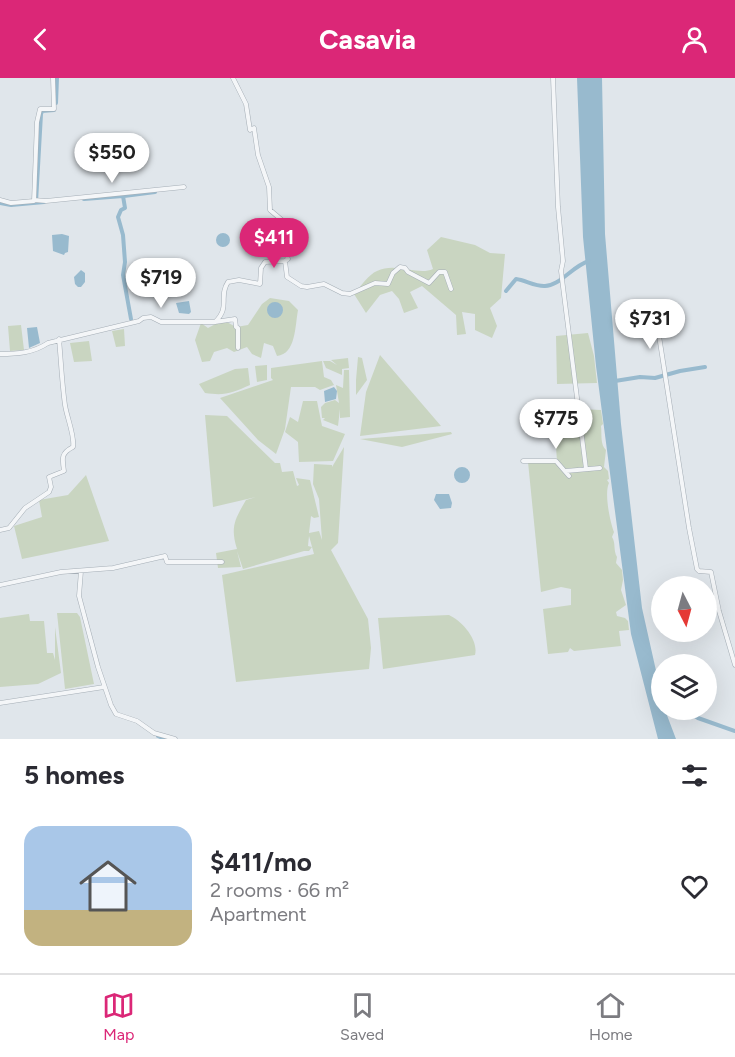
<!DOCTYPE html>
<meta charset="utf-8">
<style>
:root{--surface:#fff;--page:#f2f2f3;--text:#2b2b33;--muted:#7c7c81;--line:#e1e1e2;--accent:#db2777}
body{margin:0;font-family:Figtree,sans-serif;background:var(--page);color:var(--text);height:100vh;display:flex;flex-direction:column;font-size:22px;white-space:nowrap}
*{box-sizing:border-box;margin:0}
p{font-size:20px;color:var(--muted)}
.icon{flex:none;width:33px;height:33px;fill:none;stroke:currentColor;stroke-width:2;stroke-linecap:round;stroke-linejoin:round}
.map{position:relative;height:661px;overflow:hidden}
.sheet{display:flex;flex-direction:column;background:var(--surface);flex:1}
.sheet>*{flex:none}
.needle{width:39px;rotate:174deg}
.tools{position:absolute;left:651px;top:498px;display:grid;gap:12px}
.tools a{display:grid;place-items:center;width:66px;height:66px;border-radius:50%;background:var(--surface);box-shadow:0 6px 24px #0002;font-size:30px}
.price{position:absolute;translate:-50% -51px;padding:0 14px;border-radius:21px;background:#fff;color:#222;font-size:20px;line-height:39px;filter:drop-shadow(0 2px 3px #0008)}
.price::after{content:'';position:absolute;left:50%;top:36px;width:18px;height:14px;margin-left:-9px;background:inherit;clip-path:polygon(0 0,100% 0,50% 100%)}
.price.on{background:var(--accent);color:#fff}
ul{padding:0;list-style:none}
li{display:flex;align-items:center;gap:18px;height:150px;padding:0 24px}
li span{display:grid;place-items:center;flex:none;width:168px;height:120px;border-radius:18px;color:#555}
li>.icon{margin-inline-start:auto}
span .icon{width:72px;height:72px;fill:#fffc;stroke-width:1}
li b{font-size:26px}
h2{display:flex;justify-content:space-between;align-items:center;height:72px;padding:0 24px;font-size:26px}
header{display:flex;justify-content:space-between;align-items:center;height:78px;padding:0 24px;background:var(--accent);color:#fff;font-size:27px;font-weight:700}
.dock{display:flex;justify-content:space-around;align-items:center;height:84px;border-top:2px solid var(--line);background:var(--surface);font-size:16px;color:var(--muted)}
.dock a{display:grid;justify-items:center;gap:3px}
.dock .on{color:var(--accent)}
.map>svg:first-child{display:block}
.green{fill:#c9d5c1}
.water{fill:#98bace}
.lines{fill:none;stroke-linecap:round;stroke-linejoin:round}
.canal{stroke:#98bace;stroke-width:4}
.minor-casing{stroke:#a5aeb6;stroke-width:5}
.minor{stroke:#f4f6f8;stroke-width:4}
</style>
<header><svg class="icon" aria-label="back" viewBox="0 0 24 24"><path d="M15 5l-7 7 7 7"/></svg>Casavia<svg class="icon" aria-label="person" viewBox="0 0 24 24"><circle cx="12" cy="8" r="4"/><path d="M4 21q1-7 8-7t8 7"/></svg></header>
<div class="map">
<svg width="735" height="661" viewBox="0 0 735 661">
<rect width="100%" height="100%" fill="#e0e6eb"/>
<path class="green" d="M441 159 475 167 490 175 505 176 501 220 490 230 497 248 492 260 475 252V236L462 234 466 256 457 257 456 237 422 208 410 214 418 230 404 235 399 221 392 213 380 217 366 235 354 216C360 209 369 196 377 193 396 184 418 198 433 191L427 172Z
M270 220 289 223 298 232C295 248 296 276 277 278L273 268 264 265 261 280 252 276 247 269 234 274 227 270 214 274 210 283 202 284 195 262 201 245 208 250 223 242 236 249 248 247 262 226Z
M21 247 24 272 10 273 8 248Z
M124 251 125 268 116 269 112 253Z
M588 255 594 278 597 305 557 306 556 258Z
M89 263 92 283 74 284 70 265Z
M380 277 441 348 360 358 366 314Z
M358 279 362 280 367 302 356 317V302Z
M348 280 349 290 342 291V297L326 290 323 283H330L337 287 331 282Z
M322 283 324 299 331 302 334 307 320 312 315 309H291L285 351 276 376 258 362 220 320 273 302 271 300V290Z
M267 287V302L257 304 255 288Z
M248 290 250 307C232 315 225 318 205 315L199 306 235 291Z
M344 292H349L350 339 340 340V331L338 348 323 342 325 340H322L321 329 325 325 335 322 339 325 336 307 343 310Z
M303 323H317L322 348 345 356 333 383 299 384 298 364 285 354 290 339 298 344Z
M577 331 586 391 567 393 557 383 555 355 564 352 561 336Z
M580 331 601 332 603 346 601 348C602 356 600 367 606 372L604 389 608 393 609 401 607 402 609 405C604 415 610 444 614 454L612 459C616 465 613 472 617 479L616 485 622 492 623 502 621 512 626 527 616 534 617 538 625 540 628 543 629 552 619 553 621 568 574 573 570 570 568 574 548 576 543 531 571 527V511L561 509 541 514 528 384 556 383 567 394 587 390Z
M205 337 227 338 275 385H280L282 394 293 393 297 408 299 407 296 400 310 402 319 439 314 440 311 438 309 455 319 453 322 462 319 421 313 406 314 386 332 387V389L344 369 338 465 331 472 368 541 371 570 369 591 236 604 222 497 314 476 309 458 308 468 312 469 309 473H304L243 491 237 473 241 489 218 490 216 475 237 471C230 449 235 441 246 422L256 419 213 429Z
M451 354 452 356 402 369 360 361Z
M86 397 109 463 22 481 14 448 42 439 39 422 68 417Z
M57 535H77L80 539 94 606 65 611Z
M29 536 30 543H44L47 575H53L55 582V549L61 595 38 606 0 609V540Z
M449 537C462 543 479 562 475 577L383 591 378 540Z"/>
<path class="water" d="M577 0H602L605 156 621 346 642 530 661 615 662 632H665L676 661H658L631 556 596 288 583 159Z
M216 162a7 7 0 1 1 14 0a7 7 0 1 1-14 0Z
M62 156 69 158 68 174 65 175 64 177 53 173 52 157Z
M81 192 85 195V204L81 209H78L75 206 74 199Z
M189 223 191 234 189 236 179 235 176 225Z
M267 232a8 8 0 1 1 16 0a8 8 0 1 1-16 0Z
M37 249 40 265 29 270 27 250Z
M334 309 337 313 336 321 325 324 324 313Z
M454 397a8 8 0 1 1 16 0a8 8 0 1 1-16 0Z
M436 416H449L452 425 451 430 440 431 434 422Z"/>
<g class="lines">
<path class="canal" d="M56 25 57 0
M124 118 155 114
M84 121 123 118 125 130 121 132 118 139 123 157 125 184 123 197 131 241
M36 124 41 36 42 33 54 32
M0 125 11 127 44 124
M506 213 516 201C525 202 534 208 544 208 559 209 572 188 589 183
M615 303 640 299 655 300 680 293 705 289
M686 632 698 640 735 653
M158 658 165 661"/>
<defs>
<path id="minor" d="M233 0 246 26 250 52 254 50 258 77 269 109 270 132 283 143 285 148 287 154 285 172 288 181 285 183 287 199 301 208 307 209 324 206 342 215 350 216 375 205 388 206 393 195 400 189 405 190 408 194 429 205 439 194H445L451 211
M553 0 558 129 563 183 561 193 586 391
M0 122 11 125 34 123 37 44 40 31H54L53 0
M34 122 46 123 184 109
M215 244 235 241 236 249 238 250V270
M657 245 689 450 697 491 699 493 711 494 719 533 735 587
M0 276C17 276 33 275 48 265L139 243 143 240 151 239 161 244H215C231 229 218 219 228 204L239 202 260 206 261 190 265 184 285 183
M523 383H556L569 398
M566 393 600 390
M0 452 9 450 25 430 49 414 51 409 49 399 64 393C62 380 61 375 73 369 75 358 67 340 65 327 62 306 61 283 59 261
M81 493 79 518 98 589 111 627 116 636 137 643 154 655 175 661
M0 507 61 494 113 490 165 478 167 484H222
M0 625 104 609"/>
</defs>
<use href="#minor" class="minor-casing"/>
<use href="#minor" class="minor"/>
</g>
</svg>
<div class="tools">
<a><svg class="needle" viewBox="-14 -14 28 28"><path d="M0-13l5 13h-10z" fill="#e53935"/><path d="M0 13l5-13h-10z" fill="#7c7c81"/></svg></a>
<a><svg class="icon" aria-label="layers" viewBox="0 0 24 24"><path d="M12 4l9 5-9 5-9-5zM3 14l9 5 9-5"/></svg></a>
</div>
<b class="price" style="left:112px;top:106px">$550</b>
<b class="price on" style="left:274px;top:191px">$411</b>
<b class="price" style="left:161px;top:231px">$719</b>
<b class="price" style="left:650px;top:272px">$731</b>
<b class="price" style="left:556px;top:372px">$775</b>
</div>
<section class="sheet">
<h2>5 homes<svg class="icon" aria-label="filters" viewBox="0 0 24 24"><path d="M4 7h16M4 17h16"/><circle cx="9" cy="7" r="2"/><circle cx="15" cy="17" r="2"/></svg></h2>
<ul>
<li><span style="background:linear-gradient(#a9c7e8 70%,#c2b280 0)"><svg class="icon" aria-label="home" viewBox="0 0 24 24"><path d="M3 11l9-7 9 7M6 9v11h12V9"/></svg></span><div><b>$411/mo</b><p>2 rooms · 66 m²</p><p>Apartment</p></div><svg class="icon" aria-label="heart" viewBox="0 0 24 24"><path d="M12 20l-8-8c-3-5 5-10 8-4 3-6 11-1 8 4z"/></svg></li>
</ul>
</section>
<nav class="dock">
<a class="on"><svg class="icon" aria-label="map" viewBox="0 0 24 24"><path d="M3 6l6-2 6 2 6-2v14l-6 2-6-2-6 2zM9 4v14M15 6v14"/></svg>Map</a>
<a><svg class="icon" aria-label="saved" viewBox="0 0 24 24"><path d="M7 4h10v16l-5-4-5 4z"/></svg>Saved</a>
<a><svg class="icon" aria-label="home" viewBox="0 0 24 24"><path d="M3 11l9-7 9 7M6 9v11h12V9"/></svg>Home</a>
</nav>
